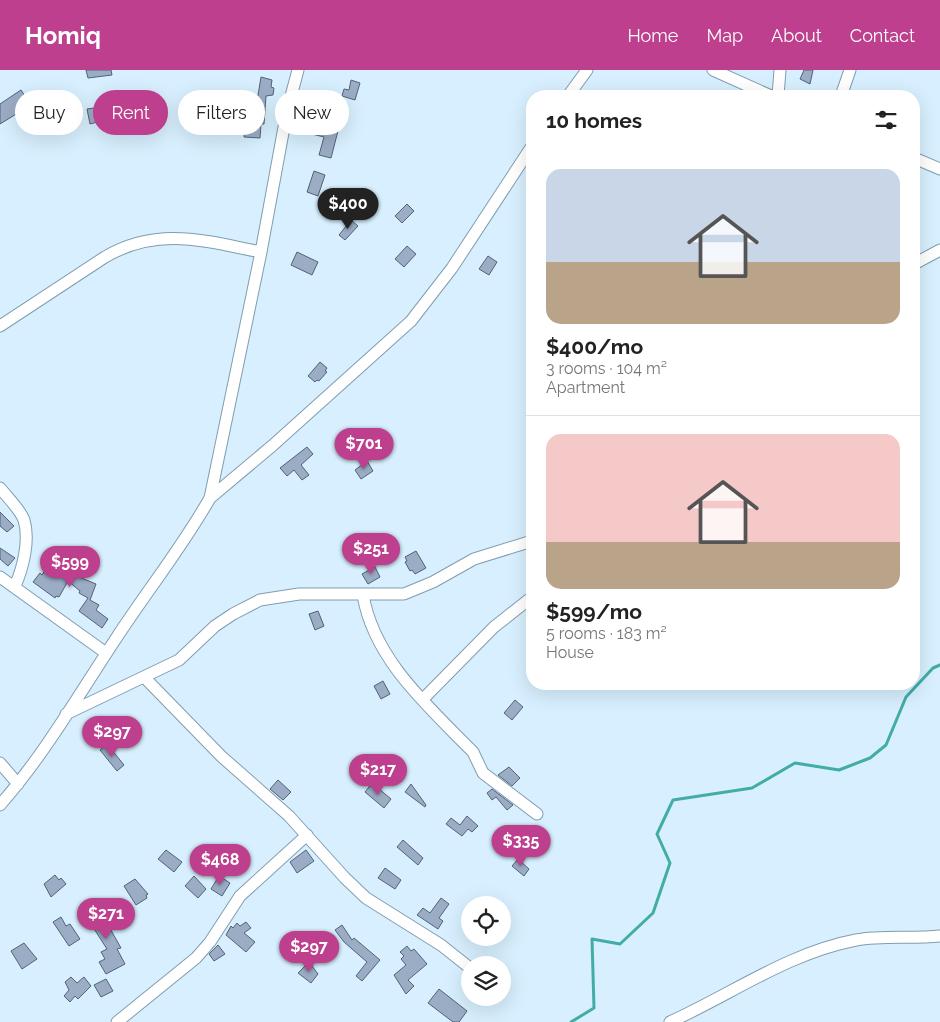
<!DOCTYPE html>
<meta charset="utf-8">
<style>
:root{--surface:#fff;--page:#f2f2f2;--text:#222;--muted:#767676;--line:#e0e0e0;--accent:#bd3f8d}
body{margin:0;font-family:Raleway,sans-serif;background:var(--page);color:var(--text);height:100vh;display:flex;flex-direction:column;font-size:19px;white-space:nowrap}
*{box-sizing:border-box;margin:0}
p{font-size:16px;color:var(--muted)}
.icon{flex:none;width:28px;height:28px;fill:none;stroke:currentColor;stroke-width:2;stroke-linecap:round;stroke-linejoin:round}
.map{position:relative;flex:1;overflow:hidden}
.panel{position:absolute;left:526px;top:20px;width:394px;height:600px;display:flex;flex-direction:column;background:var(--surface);border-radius:20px;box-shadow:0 5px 20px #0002}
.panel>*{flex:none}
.top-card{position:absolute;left:15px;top:20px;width:436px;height:45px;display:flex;gap:10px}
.controls{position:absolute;left:461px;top:826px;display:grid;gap:10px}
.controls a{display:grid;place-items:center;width:50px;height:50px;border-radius:50%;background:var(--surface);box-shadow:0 5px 20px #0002;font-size:25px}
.price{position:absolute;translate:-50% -42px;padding:0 11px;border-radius:18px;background:var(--accent);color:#fff;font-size:16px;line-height:32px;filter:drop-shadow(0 1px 2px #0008)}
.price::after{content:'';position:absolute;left:50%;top:30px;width:15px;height:11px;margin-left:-8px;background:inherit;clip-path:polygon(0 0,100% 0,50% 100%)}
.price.on{background:#222;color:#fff}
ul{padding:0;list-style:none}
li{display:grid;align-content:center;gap:10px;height:265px;padding:0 20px}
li+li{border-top:1px solid var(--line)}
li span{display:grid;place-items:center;height:155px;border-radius:15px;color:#555}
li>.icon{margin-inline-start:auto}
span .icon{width:90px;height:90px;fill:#fffc;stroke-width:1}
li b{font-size:21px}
h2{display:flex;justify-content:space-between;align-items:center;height:60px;padding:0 20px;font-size:21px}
.pill{padding:0 18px;border-radius:22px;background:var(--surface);box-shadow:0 5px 20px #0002;font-size:18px;line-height:45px}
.pill.on{background:var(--accent);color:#fff}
header{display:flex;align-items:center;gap:30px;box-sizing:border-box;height:70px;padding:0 25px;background:var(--accent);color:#fff}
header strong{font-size:24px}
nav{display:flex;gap:28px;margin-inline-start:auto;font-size:18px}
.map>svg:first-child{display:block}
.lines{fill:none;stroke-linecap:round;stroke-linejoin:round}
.stream{stroke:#43aca7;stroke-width:3}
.building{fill:#9bacc5;stroke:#536278}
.street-casing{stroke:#819dae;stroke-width:13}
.street{stroke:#fff;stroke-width:11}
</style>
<header>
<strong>Homiq</strong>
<nav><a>Home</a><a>Map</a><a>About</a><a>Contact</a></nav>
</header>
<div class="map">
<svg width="940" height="952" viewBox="0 0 940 952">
<rect width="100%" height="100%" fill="#d7effe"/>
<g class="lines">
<path class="stream" d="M571 952 594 938 592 869 620 874 653 843 670 793 657 764 673 730 752 718 795 693 839 700 870 688 886 675 906 627 933 598 940 595"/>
</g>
<path class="building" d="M86 0H111L112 5 88 8Z
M804 0H813L810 14 800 9Z
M261 7 272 10 271 17 274 18 273 25 266 26 264 54H261L260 68 244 67 246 36 256 37Z
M351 10 360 13 355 30 342 26 344 19 349 20Z
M21 20 31 35 0 54V34Z
M102 37V39L112 37 113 48 90 54 87 39Z
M314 55 329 59 330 55 339 57 331 88 319 85 324 67 312 64Z
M314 101 325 105 318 126 307 122Z
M407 134 414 141 402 153 395 146Z
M351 150 358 156 345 170 339 165Z
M407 176 416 184 404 197 395 189Z
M297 182 318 192 312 205 291 195Z
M488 186 497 192 489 205 479 199Z
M320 292 327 298 325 301 327 302 319 311 317 310 315 312 308 306Z
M307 377 313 384 301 395 309 405 302 410 294 400 287 406 280 398Z
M367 391 373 401 361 409 355 400Z
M0 442 14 456 7 462 0 456Z
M0 478 15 488 8 496 0 489Z
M416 481 426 498 415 504 412 500 410 501 405 492 407 491 405 487Z
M53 487 79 507 96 514 90 530 99 535 96 540 108 549 102 558 79 541 88 528 79 523 80 521 68 511 59 527 56 526 55 528 33 512 40 503 42 505Z
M375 497 380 507 368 514 362 504Z
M318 541 324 556 315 560 309 544Z
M383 611 390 624 381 629 374 616Z
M515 630 523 637 512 650 504 643Z
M107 674 124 695 117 701 100 680Z
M509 697 520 708 512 716 498 705Z
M278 710 291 722 283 730 270 719Z
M372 713 391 729 384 738 365 722Z
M411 714 426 735 425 737 405 722Z
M492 719 513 735 507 740 496 727 492 730 487 723Z
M467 746 478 756 472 762 468 759 462 766 446 754 451 748 460 755Z
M403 770 423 788 418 795 397 777Z
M166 780 182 792 174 802 158 789Z
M306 780 314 791 297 803 290 792Z
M518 789 529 799 524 806 512 796Z
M385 798 401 810 395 819 378 808Z
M55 805 59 810 61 808 66 814 51 827 44 814Z
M194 806 206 819 198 828 185 816Z
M219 806 230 813 222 826 211 819Z
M135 809 148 824 146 825 147 828 136 835 124 816Z
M441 828 449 834 439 848 443 851 438 859 417 845 423 838 430 843Z
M97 835 111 854 108 855 121 878 117 879 125 894 106 904 99 892 105 889 101 882 107 879 89 851 91 850 86 841Z
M61 847 66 856 70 854 80 869 69 876 53 852Z
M246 852 251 858 244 863 255 872 246 882 226 865 231 856 233 858 237 853 240 856Z
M342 855 352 870 354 868 380 890 362 911 356 906 367 892 344 872 335 860Z
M24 873 37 889 22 899 11 881Z
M218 875 225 884 214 891 209 884Z
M407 876 411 881 414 879 427 894 408 910 414 916 406 924 394 905 406 895 401 889 404 886 400 882Z
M309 892 318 904 311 913 298 903Z
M71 907 77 913 84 907 91 916 78 929 75 926 70 932 64 926 69 920 65 912Z
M106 909 113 921 101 927 94 915Z
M439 919 467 941 459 952H453L428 933Z"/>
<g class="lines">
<defs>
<path id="street" d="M713 0 771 26
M568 26 587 0
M778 26 780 0
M841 26 850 0
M914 88 940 99
M914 194 940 180
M0 256 105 187C158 156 205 171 261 182
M0 418C7 427 20 439 24 450 30 470 23 498 15 516
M210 428 272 376 411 251 452 198 532 76
M0 507 106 583
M363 525C374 590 429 637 473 682L483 703 537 744
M145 608 221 686 289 746 345 808 366 828 441 875 470 898
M423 629 494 557 532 527
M66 644 179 590 215 556 233 544 260 530 299 524H404L433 512 474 489 532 471
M0 693 18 714
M0 735C45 684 79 624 117 567 147 521 183 476 210 428L261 182 287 41 298 0
M117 952 196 888 210 872 240 826 307 765
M670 952C732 924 788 883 856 870 883 865 912 869 940 866"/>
</defs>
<use href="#street" class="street-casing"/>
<use href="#street" class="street"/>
</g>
</svg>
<div class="controls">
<a><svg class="icon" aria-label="locate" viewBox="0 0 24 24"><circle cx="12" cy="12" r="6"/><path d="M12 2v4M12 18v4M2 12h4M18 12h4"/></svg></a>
<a><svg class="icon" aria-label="layers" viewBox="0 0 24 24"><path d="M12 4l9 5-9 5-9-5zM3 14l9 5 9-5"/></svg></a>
</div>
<b class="price on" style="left:348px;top:160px">$400</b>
<b class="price" style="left:364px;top:400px">$701</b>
<b class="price" style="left:371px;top:505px">$251</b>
<b class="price" style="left:70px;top:518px">$599</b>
<b class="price" style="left:112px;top:688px">$297</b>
<b class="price" style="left:378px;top:726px">$217</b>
<b class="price" style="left:521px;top:797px">$335</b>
<b class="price" style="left:220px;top:816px">$468</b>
<b class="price" style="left:106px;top:870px">$271</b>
<b class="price" style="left:309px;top:903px">$297</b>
<div class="top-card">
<a class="pill">Buy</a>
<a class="pill on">Rent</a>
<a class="pill">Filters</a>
<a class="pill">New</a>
</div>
<section class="panel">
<h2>10 homes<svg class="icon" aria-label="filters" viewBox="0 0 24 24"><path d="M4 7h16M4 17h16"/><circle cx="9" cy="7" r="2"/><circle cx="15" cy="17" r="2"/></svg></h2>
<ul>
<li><span style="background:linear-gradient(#c9d6e8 60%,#b9a48a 0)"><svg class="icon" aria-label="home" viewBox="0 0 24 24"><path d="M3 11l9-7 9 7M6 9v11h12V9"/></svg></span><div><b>$400/mo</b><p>3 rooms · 104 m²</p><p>Apartment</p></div></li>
<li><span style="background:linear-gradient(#f6c9c9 70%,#b9a48a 0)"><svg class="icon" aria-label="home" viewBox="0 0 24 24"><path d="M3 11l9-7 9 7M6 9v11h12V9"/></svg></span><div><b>$599/mo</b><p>5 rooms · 183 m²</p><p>House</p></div></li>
</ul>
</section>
</div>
